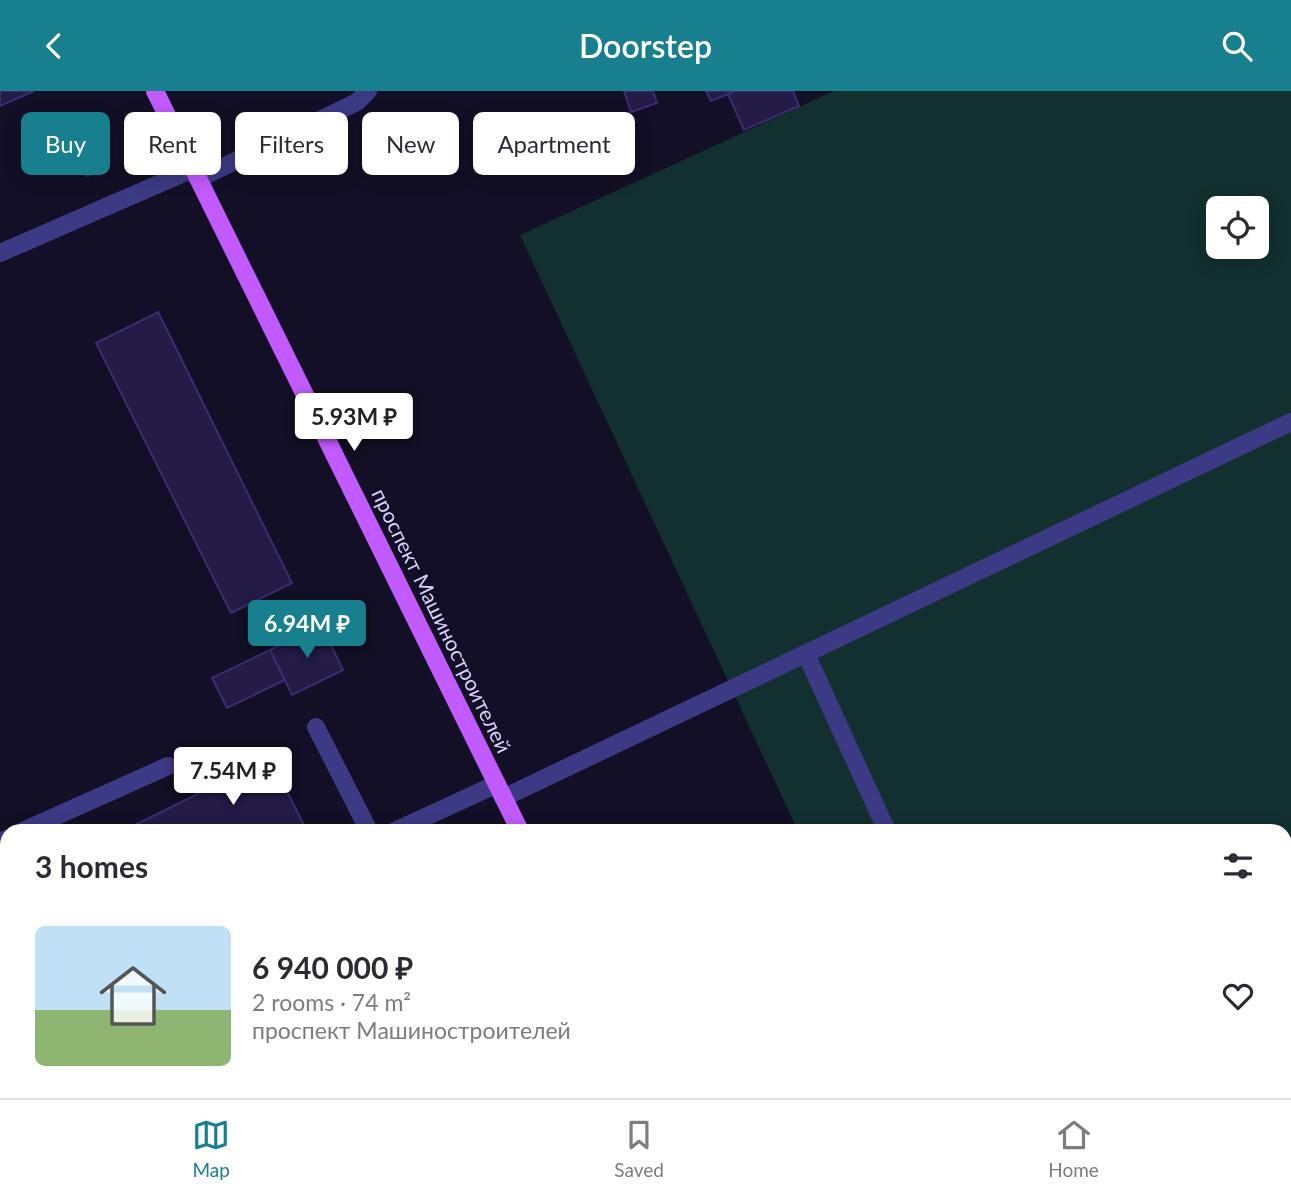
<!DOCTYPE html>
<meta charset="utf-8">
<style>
:root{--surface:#fff;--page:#f2f2f3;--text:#2b2b33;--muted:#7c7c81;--line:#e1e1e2;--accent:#187f8f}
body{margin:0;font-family:Lato,sans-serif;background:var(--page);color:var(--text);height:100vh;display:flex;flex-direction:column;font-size:26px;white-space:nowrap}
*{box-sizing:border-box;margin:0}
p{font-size:23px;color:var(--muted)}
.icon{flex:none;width:38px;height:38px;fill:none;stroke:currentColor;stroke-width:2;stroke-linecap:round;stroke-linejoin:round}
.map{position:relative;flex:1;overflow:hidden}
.panel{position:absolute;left:0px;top:733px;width:1292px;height:275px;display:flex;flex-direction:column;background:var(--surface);border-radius:21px 21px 0 0;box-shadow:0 4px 18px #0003}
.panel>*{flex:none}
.guide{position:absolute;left:21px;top:21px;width:700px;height:63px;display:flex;gap:14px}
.buttons{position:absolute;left:1206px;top:105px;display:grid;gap:14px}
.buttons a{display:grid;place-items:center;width:63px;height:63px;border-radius:10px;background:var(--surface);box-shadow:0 4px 18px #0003;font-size:35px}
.price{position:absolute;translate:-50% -60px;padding:0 16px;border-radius:7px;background:#fff;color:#222;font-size:23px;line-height:46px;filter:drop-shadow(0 2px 4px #0008)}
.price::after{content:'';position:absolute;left:50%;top:42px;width:21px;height:16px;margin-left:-10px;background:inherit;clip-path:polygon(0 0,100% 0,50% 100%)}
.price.active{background:var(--accent);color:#fff}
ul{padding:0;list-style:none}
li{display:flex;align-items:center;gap:21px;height:175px;padding:0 35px}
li+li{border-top:2px solid var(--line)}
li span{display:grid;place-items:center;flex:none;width:196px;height:140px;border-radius:10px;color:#555}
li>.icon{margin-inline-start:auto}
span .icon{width:84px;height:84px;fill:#fffc;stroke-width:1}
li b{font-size:30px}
h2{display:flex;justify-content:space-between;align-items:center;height:84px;padding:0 35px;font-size:30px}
.chip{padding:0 24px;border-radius:10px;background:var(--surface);box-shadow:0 4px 18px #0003;font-size:24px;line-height:63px}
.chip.active{background:var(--accent);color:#fff}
header{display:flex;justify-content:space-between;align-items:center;height:91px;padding:0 35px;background:var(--accent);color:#fff;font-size:32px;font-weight:600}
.tabs{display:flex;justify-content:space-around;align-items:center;height:98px;border-top:2px solid var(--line);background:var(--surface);font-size:19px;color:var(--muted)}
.tabs a{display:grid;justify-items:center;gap:4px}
.tabs .active{color:var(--accent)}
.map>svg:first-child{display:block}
.green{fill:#12302f;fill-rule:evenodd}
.building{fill:#241b47;stroke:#3b2d73;stroke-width:2}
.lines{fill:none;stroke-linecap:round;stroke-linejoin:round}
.minor{stroke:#3d3a85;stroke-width:18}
.major{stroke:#c25bff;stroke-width:18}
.labels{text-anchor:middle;stroke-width:5;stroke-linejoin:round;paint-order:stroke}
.street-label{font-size:21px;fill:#d9d4ff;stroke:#130f26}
</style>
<header><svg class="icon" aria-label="back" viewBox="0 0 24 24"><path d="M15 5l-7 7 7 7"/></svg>Doorstep<svg class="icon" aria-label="search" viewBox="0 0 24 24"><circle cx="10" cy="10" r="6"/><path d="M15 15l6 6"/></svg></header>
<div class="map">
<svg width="1291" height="1007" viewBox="0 0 1291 1007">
<rect width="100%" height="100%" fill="#130f26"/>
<path class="green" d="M834 0H1291V910L1285 913 1284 740H798L520 144ZM1218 117H1256V156H1218Z
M919 1001H1092L1079 1007H922Z"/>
<path class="building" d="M0 0H34L0 15Z
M624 0H653L657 12 631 21Z
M706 0H735L711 10Z
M735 0H793L799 15 744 39 728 3Z
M97 46 108 77 87 85 76 53Z
M158 221 292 492 231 522 96 252Z
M321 533 343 579 292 604 270 559Z
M270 559 285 589 227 617 212 587Z
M270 667 307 740H123Z
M7 798V878L0 864V802Z
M7 963V1001H84L73 1007H0V966Z
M316 1001H433L436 1007H304Z
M525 1001H558L561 1007H512Z"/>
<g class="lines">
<path class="minor" d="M198 88 357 11 368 0
M0 162 193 78
M806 563 887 740
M316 636 369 740
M503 707 1291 331
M23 740 168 675
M395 740 497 693
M0 751 7 748
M0 902 7 906
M0 926 7 923
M577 1001 580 1007
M229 1007 241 1001"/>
<path class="major" d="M155 0 520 740
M1284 996 1291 993
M648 1001 651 1007
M1258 1007 1272 1001"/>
</g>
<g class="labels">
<g class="street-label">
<text transform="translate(441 530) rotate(64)" y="7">проспект Машиностроителей</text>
</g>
</g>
</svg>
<div class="buttons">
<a><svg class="icon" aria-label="locate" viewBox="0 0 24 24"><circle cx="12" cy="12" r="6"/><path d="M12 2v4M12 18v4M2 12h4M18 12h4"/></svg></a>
</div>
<b class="price" style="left:354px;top:362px">5.93M ₽</b>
<b class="price active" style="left:307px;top:569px">6.94M ₽</b>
<b class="price" style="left:233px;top:716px">7.54M ₽</b>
<div class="guide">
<a class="chip active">Buy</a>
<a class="chip">Rent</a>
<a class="chip">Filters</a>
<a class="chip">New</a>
<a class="chip">Apartment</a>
</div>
<section class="panel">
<h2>3 homes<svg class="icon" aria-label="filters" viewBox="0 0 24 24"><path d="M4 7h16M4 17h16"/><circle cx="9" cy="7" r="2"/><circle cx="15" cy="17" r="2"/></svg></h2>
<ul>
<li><span style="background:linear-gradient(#bfe0f5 60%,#8fb573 0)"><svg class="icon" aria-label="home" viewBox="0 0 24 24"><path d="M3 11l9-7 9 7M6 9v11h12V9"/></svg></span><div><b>6 940 000 ₽</b><p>2 rooms · 74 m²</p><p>проспект Машиностроителей</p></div><svg class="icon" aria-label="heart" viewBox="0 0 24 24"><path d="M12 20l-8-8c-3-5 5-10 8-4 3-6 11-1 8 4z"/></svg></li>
</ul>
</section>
</div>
<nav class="tabs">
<a class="active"><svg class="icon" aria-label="map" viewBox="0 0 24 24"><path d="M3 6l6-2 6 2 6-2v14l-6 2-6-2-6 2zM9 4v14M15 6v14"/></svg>Map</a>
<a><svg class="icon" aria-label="saved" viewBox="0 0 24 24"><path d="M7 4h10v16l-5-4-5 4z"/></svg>Saved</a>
<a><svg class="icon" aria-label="home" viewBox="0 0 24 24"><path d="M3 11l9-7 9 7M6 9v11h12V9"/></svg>Home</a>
</nav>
